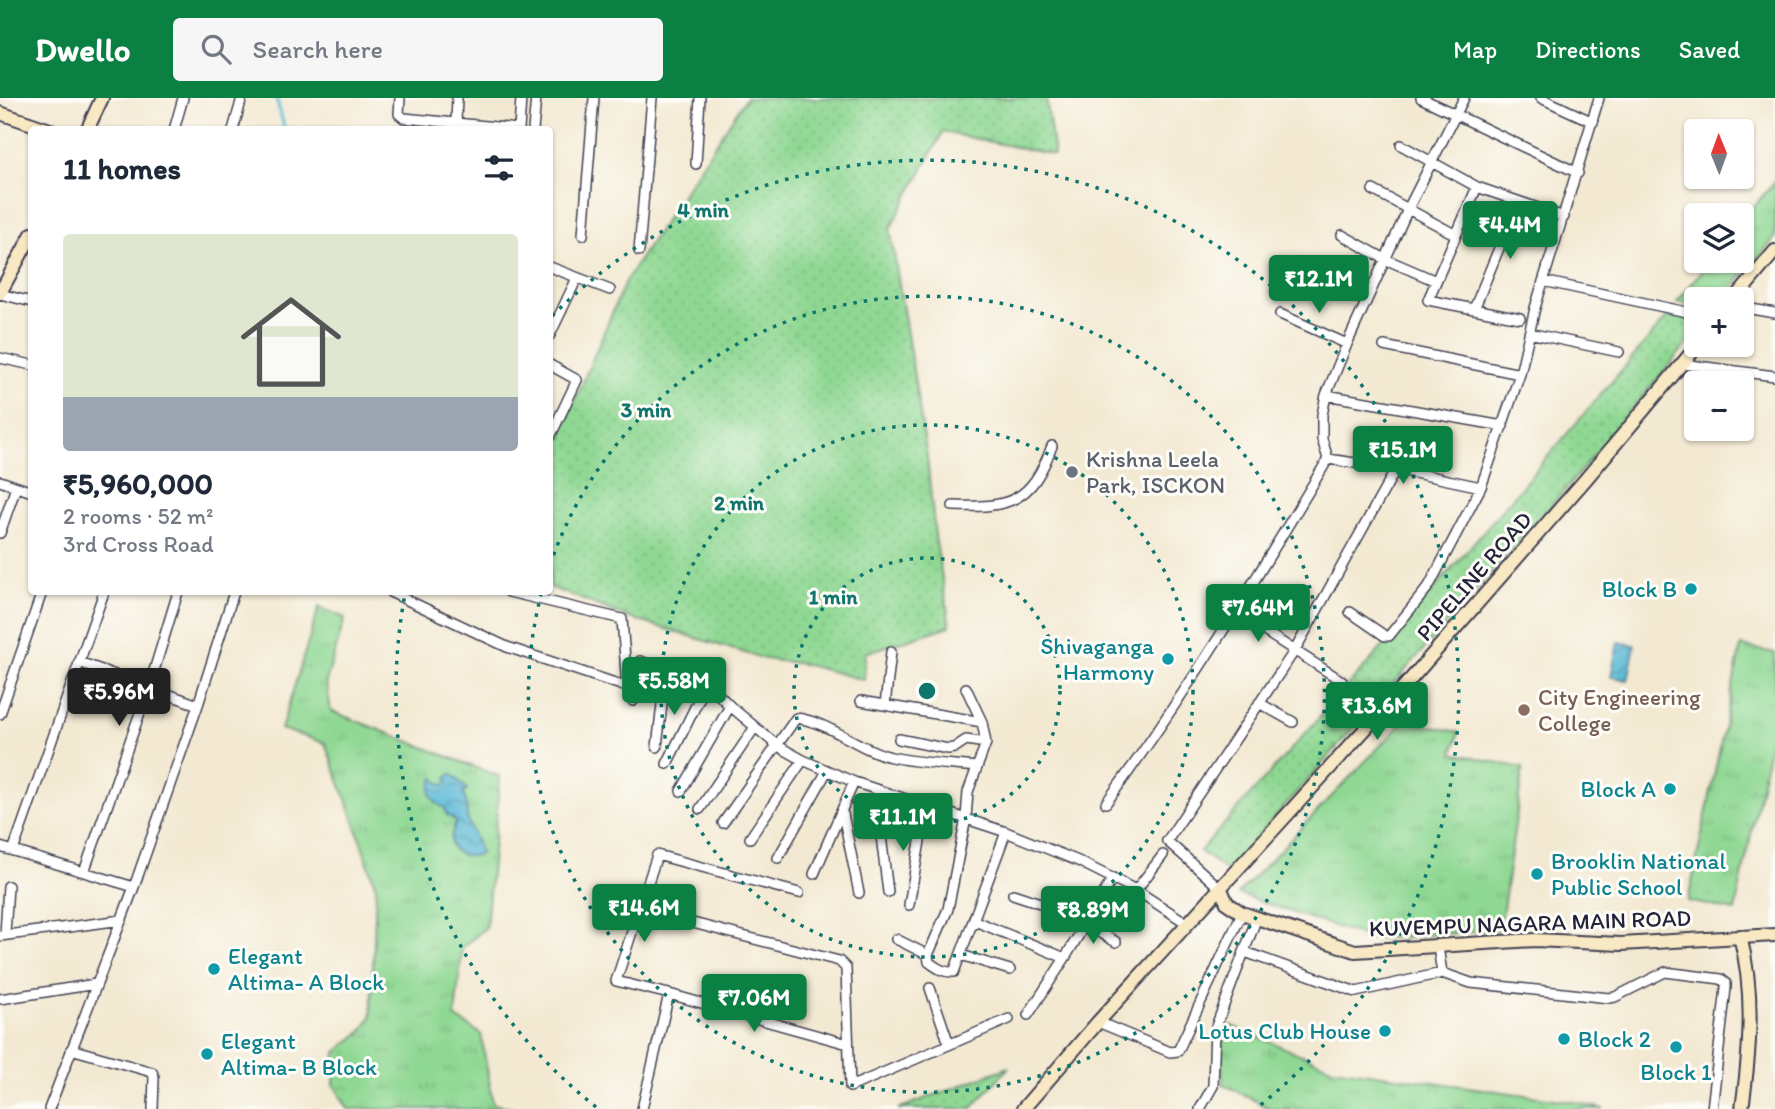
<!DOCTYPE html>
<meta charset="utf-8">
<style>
:root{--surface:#fff;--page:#f6f6f7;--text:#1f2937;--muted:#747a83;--accent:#0b8043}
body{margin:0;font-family:Itim,sans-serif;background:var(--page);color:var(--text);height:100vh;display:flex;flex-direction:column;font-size:26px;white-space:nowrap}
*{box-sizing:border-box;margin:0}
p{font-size:23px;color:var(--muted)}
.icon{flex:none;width:38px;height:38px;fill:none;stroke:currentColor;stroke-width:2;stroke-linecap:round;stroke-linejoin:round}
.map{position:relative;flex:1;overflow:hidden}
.details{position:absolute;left:28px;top:28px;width:525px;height:469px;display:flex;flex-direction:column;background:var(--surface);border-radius:7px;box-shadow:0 2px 5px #0004}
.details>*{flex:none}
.needle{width:46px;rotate:359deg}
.fabs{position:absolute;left:1684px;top:21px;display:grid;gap:14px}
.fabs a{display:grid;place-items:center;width:70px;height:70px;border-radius:7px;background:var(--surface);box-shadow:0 2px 5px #0004;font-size:35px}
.price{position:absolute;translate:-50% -60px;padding:0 16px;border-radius:7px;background:var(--accent);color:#fff;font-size:23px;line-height:46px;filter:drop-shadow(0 2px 4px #0008)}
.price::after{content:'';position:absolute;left:50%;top:42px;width:21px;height:16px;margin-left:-10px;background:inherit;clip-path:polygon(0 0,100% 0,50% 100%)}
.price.current{background:#222;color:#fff}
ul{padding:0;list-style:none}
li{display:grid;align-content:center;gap:14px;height:371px;padding:0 35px}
li span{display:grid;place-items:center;height:217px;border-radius:7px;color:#555}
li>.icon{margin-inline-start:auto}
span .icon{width:126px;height:126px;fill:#fffc;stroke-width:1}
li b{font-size:30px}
h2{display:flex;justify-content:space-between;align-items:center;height:84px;padding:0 35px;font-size:30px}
header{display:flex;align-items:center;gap:42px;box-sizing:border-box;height:98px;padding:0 35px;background:var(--accent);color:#fff}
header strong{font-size:33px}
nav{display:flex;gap:38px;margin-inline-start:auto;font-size:24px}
.search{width:490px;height:63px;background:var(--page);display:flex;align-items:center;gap:18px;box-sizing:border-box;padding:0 24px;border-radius:7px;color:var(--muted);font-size:26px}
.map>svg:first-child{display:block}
.grass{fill:url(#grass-dots);stroke:#587d67;stroke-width:2}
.park{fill:url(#park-tufts);stroke:#587d67;stroke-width:2}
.water{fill:url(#water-waves);stroke:#3c6d88;stroke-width:2}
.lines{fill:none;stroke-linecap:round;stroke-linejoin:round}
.stream{stroke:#57b8d5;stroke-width:3.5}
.street-casing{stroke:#414052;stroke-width:12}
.secondary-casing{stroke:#414052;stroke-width:16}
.street{stroke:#fff;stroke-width:9}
.secondary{stroke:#f8e8c3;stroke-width:12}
.ring{fill:none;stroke:#0f766e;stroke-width:3.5;stroke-dasharray:3.5 7}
.worship-dot{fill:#6b7280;stroke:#fdfcf7;stroke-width:2.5}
.culture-dot{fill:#0f9aa8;stroke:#fdfcf7;stroke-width:2.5}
.education-dot{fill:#8d6e63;stroke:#fdfcf7;stroke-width:2.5}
.labels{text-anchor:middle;stroke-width:6;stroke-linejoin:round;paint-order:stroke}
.worship-label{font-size:23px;fill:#5b616d;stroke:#fdfcf7;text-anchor:start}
.street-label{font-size:23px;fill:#22223b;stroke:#fdfcf7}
.culture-label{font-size:23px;fill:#0d838f;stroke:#fdfcf7;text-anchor:end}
.education-label{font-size:23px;fill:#785e54;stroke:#fdfcf7;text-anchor:start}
.centre{fill:#0f766e;stroke:#fdfcf7;stroke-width:3.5}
.ring-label{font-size:21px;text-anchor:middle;font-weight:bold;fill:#0f766e;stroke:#fdfcf7;stroke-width:6;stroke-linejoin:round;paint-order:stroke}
</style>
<header>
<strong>Dwello</strong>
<div class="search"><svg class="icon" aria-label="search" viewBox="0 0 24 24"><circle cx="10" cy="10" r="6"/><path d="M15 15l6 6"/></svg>Search here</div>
<nav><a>Map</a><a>Directions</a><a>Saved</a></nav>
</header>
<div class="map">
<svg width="1775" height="1011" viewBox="0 0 1775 1011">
<defs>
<pattern id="grass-dots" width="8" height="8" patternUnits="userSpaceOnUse" patternTransform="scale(1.75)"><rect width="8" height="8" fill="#8fd893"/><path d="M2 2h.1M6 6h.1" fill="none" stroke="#7bb980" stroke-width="1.8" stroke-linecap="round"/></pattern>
<pattern id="park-tufts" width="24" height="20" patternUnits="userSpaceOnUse" patternTransform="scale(1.75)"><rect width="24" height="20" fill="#8fd893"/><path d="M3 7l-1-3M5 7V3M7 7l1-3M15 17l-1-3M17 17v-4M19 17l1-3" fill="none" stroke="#7bb980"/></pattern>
<pattern id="water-waves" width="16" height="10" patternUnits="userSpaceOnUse" patternTransform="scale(1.75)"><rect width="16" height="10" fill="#57b8d5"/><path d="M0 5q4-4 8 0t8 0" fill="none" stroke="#4895ae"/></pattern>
</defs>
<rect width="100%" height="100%" fill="#fdfcf7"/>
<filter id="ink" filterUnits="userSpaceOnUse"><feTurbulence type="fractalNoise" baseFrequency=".0143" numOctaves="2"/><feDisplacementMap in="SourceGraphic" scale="14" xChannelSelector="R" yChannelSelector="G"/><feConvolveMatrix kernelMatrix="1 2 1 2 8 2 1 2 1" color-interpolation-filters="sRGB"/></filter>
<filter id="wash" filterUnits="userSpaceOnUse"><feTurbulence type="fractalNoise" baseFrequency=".00686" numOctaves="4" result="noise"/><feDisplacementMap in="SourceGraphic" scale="28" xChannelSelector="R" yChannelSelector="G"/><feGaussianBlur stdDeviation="1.57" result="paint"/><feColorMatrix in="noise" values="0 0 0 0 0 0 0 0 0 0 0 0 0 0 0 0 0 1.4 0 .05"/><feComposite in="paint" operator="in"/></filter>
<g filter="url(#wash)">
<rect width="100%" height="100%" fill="#f3e9d2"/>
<path class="grass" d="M746 0H1046L1054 57 943 34 890 131 927 359 935 438 950 528 865 555 864 582 803 566 765 561 630 520 550 489V362L626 182Z
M1669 217 1696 223V235L1565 392 1227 773 1200 753 1423 504Z
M1009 969 971 1011H898Z"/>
<path class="park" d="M1775 83V140L1723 201H1696V208L1677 204 1710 163H1741V124Z
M319 509 345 520 326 583 331 613 500 679 486 829 462 850 455 919 481 936 493 1006 521 1011H348L334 987 336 954 362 933 371 919 376 790 355 725 325 645 281 631Z
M1741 548 1775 555V621L1735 813 1688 803Z
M1404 623 1459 634 1453 655 1523 670 1500 832 1372 841 1238 796Z
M1227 926 1333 970 1575 1004 1604 1011H1271L1223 986C1222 966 1220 946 1227 926Z"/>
<path class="water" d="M1618 544 1635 547 1628 582 1611 579Z
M452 676 467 691 463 696C468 705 466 709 467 718 469 732 479 742 480 756 467 760 449 757 451 740 452 734 455 728 456 723L446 716 445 710C431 704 427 694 434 680L440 686 445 687 448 684 447 679Z"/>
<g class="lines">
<path class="stream" d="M276 0 285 32"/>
</g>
</g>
<g filter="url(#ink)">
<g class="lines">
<defs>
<path id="street" d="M400 0 399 16 404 20 519 31
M1421 0 1578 75
M1541 0 1593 24
M456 25 457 0
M174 32 183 0
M233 32 242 0
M519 32 521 0
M533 32 536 0
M1401 47 1477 89 1564 119
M696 66 700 0
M1477 89 1428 202 1520 220
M1373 92 1456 137
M583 137 594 0
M1342 137 1385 161 1436 183
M639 153 652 0
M550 169 610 192
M1313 177 1366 203
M1543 183 1696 216
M0 196 32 204
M1745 210 1775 215
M1474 211 1518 104
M1280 216 1347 246
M1529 235 1619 254
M550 237 577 180
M1384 248 1520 276
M0 260 32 267
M1682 266 1775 278
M550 267 577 282 550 339
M1326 297 1503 328
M1328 361 1396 371 1481 389
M0 383 32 394
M953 408C1009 410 1031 405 1052 348
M0 435 16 389
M390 494 507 549 627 589
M509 494 622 521 627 589 631 592 633 603
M1350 514 1385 538H1389L1429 488 1481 389 1520 276 1535 210 1599 0
M1236 515 1342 583
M640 563 666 572
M79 564 198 607
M966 590 982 624 986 645 968 694 966 720 948 811 928 857 929 864C937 870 944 875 954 874L1006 734
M861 603 982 624
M1259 605 1293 624
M885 607 891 554
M0 616 42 494
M899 641 948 651 954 650 966 642 986 645
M657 649 666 572 671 570H678L707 585 730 608 778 648 803 662 854 684 1006 734 1078 763 1136 792 1188 826
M667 666 707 585
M681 693 730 608
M879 693 881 738 888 794
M1106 705C1187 595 1258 478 1328 361L1322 341V317L1326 297 1347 246 1408 111 1464 0
M700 711 755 629
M843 716 859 795
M723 725 796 620C830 624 857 651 891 659 919 665 949 666 977 669
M750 740 803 662
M0 749 134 789
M13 753 104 494
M778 760 827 673
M84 774 149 589 178 494
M814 776 854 684
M1221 791 1167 743 1295 552 1396 371
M1136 792 1163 757
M1013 796 1088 821
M909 807 926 708
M639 811 839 863 846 870 850 989 1009 921
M975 823 1065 860 1113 780
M1085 826 1116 844
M5 836 8 788
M0 838 122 822
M896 841 928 857
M1438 849 1442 875
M1245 854 1356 894 1442 875 1471 885 1609 900 1615 899 1665 874 1721 881 1726 885V890L1712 1011
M961 857 1010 872
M930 890 949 946
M669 896 848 946
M0 901 96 886
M1028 917 1065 860
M1098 924 1170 954 1178 953 1242 815
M71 951 152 974 154 979 153 1011
M49 1011 134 789 198 607 234 494
M642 1011 669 896 616 883 657 757 799 795
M1200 1011 1213 988 1215 931 1256 822"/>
<path id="secondary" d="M0 15 50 32
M87 32 102 0
M0 195 32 136
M1735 201 1775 153
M1221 791 1227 805 1242 815 1355 853 1535 842 1621 846 1775 837
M1740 838C1755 895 1750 953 1742 1011
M1023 1011 1098 924 1410 582 1585 382 1698 247"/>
</defs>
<use href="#street" class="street-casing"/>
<use href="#secondary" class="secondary-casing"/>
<use href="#street" class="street"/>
<use href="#secondary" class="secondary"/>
</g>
</g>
<g class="ring">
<circle cx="927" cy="593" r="133"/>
<circle cx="927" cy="593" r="266"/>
<path d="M550 467A398 398 0 1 1 541 497"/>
<path d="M596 1009A531 531 0 0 1 405 496M552 218A531 531 0 1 1 1258 1009"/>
</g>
<circle class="worship-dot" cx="1072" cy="374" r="7"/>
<g class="culture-dot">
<circle cx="1691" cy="491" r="7"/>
<circle cx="1168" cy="561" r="7"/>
<circle cx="1670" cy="691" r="7"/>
<circle cx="1537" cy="776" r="7"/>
<circle cx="214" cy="871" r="7"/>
<circle cx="1385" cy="933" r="7"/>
<circle cx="1564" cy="941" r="7"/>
<circle cx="1676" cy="949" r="7"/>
<circle cx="207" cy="956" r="7"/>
</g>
<circle class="education-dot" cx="1524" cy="612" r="7"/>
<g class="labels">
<g class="worship-label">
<text x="1086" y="369">Krishna Leela<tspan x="1086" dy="26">Park, ISCKON</tspan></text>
</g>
<g class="street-label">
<text transform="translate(1474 478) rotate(-49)" y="8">PIPELINE ROAD</text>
<text transform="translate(1530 825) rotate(-2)" y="8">KUVEMPU NAGARA MAIN ROAD</text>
</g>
<g class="culture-label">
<text x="1677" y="499">Block B</text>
<text x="1154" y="556">Shivaganga<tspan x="1154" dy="26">Harmony</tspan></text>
<text x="1656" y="699">Block A</text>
<text x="1551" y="771" text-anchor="start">Brooklin National<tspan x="1551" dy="26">Public School</tspan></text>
<text x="228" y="866" text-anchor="start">Elegant<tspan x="228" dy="26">Altima- A Block</tspan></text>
<text x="1371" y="941">Lotus Club House</text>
<text x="1578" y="949" text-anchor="start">Block 2</text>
<text x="221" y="951" text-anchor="start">Elegant<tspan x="221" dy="26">Altima- B Block</tspan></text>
<text x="1676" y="982" text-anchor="middle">Block 1</text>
</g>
<g class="education-label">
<text x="1538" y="607">City Engineering<tspan x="1538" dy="26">College</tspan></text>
</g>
</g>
<circle cx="927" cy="593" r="10" class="centre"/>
<g class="ring-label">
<text x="703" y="119">4 min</text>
<text x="646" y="319">3 min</text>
<text x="739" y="412">2 min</text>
<text x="833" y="506">1 min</text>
</g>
</svg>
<div class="fabs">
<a><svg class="needle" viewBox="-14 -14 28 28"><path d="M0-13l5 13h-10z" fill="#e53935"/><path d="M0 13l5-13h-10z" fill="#747a83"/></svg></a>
<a><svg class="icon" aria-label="layers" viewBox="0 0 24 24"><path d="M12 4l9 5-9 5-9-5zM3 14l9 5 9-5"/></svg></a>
<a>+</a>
<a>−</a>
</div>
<b class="price" style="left:1510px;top:163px">₹4.4M</b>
<b class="price" style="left:1319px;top:217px">₹12.1M</b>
<b class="price" style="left:1403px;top:388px">₹15.1M</b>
<b class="price" style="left:1258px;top:546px">₹7.64M</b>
<b class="price" style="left:674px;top:619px">₹5.58M</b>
<b class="price current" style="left:119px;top:630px">₹5.96M</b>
<b class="price" style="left:1377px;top:644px">₹13.6M</b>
<b class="price" style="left:903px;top:755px">₹11.1M</b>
<b class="price" style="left:644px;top:846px">₹14.6M</b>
<b class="price" style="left:1093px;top:848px">₹8.89M</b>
<b class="price" style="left:754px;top:936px">₹7.06M</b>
<section class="details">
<h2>11 homes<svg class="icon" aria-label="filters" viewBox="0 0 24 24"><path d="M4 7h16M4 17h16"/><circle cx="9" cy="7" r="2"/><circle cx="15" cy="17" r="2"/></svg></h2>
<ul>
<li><span style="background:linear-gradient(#dfe7d0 75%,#9aa5b1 0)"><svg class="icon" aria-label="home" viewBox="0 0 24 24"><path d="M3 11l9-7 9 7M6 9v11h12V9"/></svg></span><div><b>₹5,960,000</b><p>2 rooms · 52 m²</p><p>3rd Cross Road</p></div></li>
</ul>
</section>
</div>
